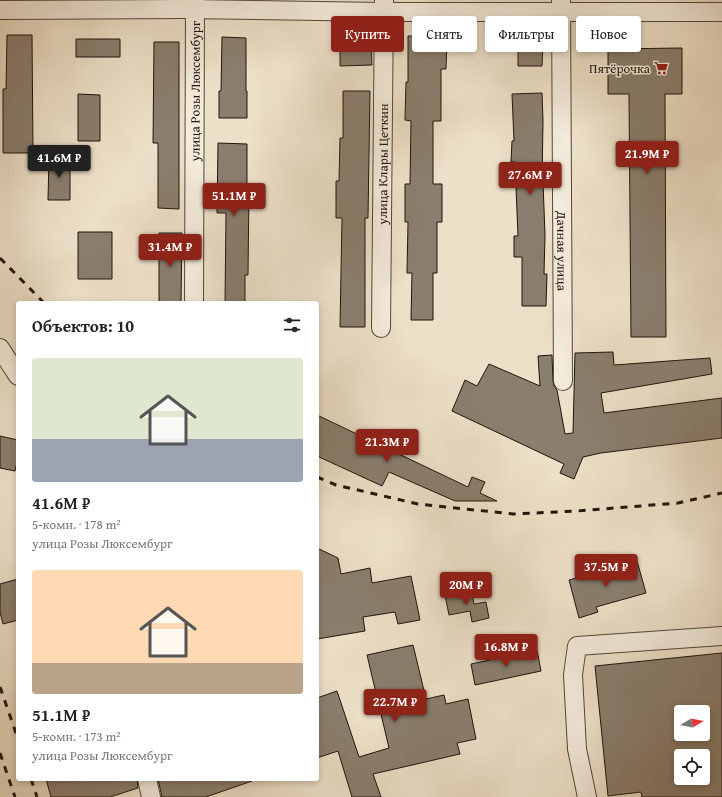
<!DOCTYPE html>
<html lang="ru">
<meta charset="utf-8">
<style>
:root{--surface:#fff;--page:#f2f2f2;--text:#222;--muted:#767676;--accent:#8f2418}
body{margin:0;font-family:"Gentium Book Plus",serif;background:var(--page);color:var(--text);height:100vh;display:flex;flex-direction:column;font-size:15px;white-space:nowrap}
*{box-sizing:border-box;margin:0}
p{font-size:13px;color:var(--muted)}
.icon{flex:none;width:22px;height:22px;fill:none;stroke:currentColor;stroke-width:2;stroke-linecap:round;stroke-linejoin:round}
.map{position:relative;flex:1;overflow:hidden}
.panel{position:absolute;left:16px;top:301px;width:303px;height:480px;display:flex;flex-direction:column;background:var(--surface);border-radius:4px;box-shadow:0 2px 6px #0003}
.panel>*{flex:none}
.top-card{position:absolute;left:331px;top:16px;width:331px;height:36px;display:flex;gap:8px}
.needle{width:26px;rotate:80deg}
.buttons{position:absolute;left:674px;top:705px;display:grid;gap:8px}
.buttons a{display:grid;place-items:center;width:36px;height:36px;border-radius:4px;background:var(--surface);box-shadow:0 2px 6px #0003;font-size:20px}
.price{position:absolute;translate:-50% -34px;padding:0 9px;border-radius:4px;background:var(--accent);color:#fff;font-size:13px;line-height:26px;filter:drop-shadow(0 1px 2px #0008)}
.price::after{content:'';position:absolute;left:50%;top:24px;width:12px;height:9px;margin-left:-6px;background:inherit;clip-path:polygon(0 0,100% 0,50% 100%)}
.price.current{background:#222;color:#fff}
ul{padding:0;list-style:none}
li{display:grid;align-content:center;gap:8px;height:212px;padding:0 16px}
li span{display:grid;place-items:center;height:124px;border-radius:4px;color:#555}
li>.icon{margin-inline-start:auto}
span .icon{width:72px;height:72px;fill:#fffc;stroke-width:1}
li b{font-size:17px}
h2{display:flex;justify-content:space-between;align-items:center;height:48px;padding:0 16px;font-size:17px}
.tag{padding:0 14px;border-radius:4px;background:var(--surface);box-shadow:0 2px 6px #0003;font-size:14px;line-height:36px}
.tag.current{background:var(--accent);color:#fff}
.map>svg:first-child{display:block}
.building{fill:#8a7e6e;stroke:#1f140c;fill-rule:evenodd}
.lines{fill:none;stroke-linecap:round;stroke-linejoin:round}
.minor-casing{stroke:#52473b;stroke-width:20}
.minor{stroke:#f3ebdb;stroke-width:18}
.rail{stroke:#1f140c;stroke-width:3;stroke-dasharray:7 7;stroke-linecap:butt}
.labels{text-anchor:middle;stroke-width:3;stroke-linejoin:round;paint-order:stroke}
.poi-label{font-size:13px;fill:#1f140c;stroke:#f3ebdb;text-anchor:end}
.street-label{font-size:13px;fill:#1f140c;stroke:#f3ebdb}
</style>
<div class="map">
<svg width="722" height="797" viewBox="0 0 722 797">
<rect width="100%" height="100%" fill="#ede0c8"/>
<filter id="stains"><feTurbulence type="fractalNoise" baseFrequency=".005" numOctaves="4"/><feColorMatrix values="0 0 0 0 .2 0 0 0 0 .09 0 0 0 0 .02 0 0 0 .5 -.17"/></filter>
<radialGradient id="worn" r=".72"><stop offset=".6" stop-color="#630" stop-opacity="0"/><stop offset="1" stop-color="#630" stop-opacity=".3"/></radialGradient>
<path class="building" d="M7 35H32L33 153H3V89H6Z
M408 36 447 37 446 69H441V121H433V184H442V222H437V273H433V320H411L412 273H407L408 222H405V184H410L411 121 405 120 406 82H408Z
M222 37 246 38V91H247V118H219V91H221Z
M340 38H371L372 65 340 66Z
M76 39H120V57H76Z
M518 41H543L542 66H518Z
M154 42H179V209L158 208V143H153Z
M682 48V94H665L666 337H631L629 94H608V49Z
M343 91H370L368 218H365V327H340L342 218H336V181H339L340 138H343Z
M542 93 543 121 542 182H543L545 235 544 274H547L546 306H522V257H514V236H518L515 162H511L512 141H514L512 94Z
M78 94 100 95V141H78Z
M218 143 247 144V190H249L248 275H245V303H225L226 213H217Z
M49 157H70V200H48Z
M78 232H112V279H78Z
M159 233H182L181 303H159Z
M613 352 614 365 710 358 712 374 601 393 604 413 722 398V438L601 453 583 457 574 479 560 473 564 464 452 411 465 380 477 386 489 364 540 386 538 356 552 355 553 381 554 386 557 390 565 434 573 433 575 353Z
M317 415 468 487 472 477 485 482 480 493 497 501H455L389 472 382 486 317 456Z
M0 436 18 440V458L15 471 0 468Z
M317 548 338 558 341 574 370 568 372 583 411 576 420 620 398 624 395 612 363 617 365 631 317 639Z
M637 561 646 593 596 607 598 612 579 618 569 580Z
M18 579V620L3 624 0 612V584Z
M471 590 474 604 486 602 489 618 472 622 470 611 449 615 445 595Z
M413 645 426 699 444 695 446 704 468 699 476 739 457 743 460 754 373 774 381 797H352L338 751 317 758V698L337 691 359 757 389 748 367 655Z
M537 650 541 671 475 685 471 664Z
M722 653V797H642L641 792 608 796 595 666ZM681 712H703V734H681ZM681 756H703V778H681Z
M46 779H137L138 788 110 797H51Z
M158 779H252V781L206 797H162Z"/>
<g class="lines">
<defs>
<g id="minor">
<path id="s1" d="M561 0 563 381"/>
<path d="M0 10 185 9 384 12H722"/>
<path id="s2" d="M194 303 195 0"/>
<path id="s3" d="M381 328 384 0"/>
<path d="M0 348 18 376"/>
<path d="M147 779 151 797"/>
<path d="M587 797 577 749 573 675 577 646 722 636"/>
</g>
</defs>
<use href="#minor" class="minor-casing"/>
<use href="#minor" class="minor"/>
<path class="rail" d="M0 258 44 303
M317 477 336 485 418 504 513 514 577 511 678 503 722 493
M0 687 18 739
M0 753 15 797
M31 779 37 797"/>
</g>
<defs>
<symbol id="supermarket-bare" viewBox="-9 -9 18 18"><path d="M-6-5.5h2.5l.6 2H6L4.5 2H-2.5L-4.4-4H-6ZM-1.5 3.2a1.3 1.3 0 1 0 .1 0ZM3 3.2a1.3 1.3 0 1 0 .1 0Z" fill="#8f2418" stroke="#f3ebdb" stroke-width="2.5" paint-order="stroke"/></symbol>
</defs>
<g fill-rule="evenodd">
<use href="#supermarket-bare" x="651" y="58" width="20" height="20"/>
</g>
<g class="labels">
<g class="poi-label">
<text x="650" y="73">Пятёрочка</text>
</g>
<g class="street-label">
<text dy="5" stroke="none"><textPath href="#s2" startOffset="212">улица Розы Люксембург</textPath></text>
<text dy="5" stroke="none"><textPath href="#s3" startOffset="164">улица Клары Цеткин</textPath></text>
<text dy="5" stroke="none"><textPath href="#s1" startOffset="251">Дачная улица</textPath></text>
</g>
</g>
<rect width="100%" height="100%" filter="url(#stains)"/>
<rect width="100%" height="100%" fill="url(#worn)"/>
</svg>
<div class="buttons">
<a><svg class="needle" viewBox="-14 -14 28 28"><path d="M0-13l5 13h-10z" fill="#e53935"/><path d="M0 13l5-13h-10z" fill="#767676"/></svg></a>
<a><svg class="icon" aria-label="locate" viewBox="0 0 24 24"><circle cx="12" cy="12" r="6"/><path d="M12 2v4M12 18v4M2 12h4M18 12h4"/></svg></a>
</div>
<b class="price" style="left:647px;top:175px">21.9M ₽</b>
<b class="price current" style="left:59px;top:179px">41.6M ₽</b>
<b class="price" style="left:530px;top:196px">27.6M ₽</b>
<b class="price" style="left:234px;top:217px">51.1M ₽</b>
<b class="price" style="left:170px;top:268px">31.4M ₽</b>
<b class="price" style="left:387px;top:463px">21.3M ₽</b>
<b class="price" style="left:606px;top:588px">37.5M ₽</b>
<b class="price" style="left:466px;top:606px">20M ₽</b>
<b class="price" style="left:506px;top:668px">16.8M ₽</b>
<b class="price" style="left:395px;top:723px">22.7M ₽</b>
<div class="top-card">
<a class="tag current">Купить</a>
<a class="tag">Снять</a>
<a class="tag">Фильтры</a>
<a class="tag">Новое</a>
</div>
<section class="panel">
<h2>Объектов: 10<svg class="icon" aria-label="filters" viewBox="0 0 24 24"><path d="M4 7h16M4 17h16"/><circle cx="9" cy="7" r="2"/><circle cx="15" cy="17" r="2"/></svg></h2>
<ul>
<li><span style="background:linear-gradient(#dfe7d0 65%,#9aa5b1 0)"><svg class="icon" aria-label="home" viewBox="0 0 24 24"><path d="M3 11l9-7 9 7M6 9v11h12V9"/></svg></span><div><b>41.6M ₽</b><p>5-комн. · 178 m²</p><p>улица Розы Люксембург</p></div></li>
<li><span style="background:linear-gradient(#ffd9b3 75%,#b9a48a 0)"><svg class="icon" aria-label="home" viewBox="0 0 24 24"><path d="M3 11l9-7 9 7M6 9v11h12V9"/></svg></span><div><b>51.1M ₽</b><p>5-комн. · 173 m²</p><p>улица Розы Люксембург</p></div></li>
</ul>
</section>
</div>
